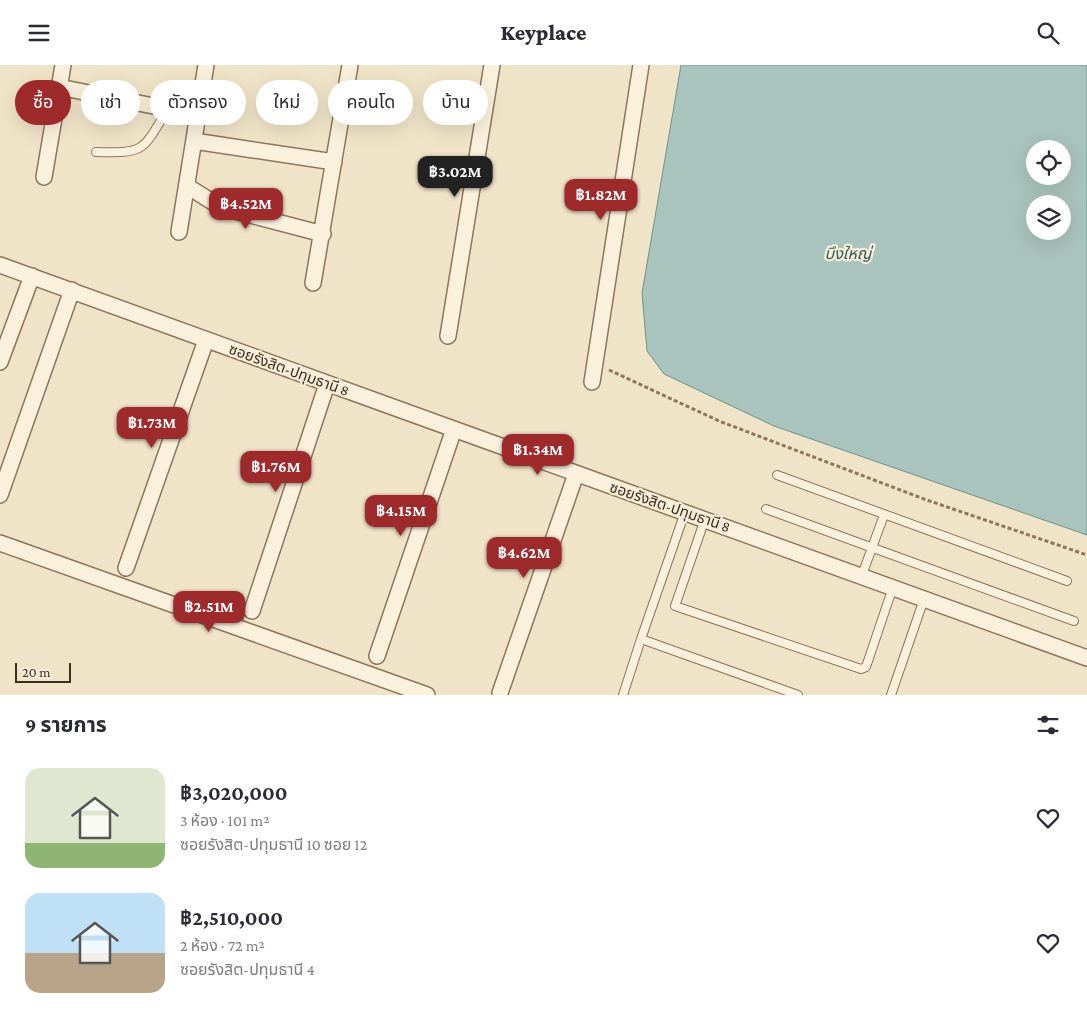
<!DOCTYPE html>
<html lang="th">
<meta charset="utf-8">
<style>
:root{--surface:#fff;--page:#f2f2f3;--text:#2b2b33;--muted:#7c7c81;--accent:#9e2a2b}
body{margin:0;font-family:"Crimson Pro","Noto Sans Thai",serif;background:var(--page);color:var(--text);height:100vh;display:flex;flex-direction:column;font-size:19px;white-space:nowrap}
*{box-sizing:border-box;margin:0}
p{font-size:16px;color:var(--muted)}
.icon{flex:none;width:28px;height:28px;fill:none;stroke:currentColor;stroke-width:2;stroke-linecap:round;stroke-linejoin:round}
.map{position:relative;height:630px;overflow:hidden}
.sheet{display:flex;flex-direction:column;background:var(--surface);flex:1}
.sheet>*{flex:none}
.guide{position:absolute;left:15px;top:15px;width:500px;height:45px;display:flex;gap:10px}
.tools{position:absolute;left:1026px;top:75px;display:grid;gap:10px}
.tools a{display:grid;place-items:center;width:45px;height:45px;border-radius:50%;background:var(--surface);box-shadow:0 5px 20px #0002;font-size:25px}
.scale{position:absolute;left:15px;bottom:12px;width:56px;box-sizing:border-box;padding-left:5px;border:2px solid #3d2e20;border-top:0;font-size:14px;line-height:18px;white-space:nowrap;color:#3d2e20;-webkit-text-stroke:4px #f7eed8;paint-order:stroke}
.price{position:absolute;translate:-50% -42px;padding:0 11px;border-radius:10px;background:var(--accent);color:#fff;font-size:16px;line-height:32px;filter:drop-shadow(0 1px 2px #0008)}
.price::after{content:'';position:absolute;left:50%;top:30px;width:15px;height:11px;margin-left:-8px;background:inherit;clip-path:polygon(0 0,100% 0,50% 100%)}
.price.current{background:#222;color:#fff}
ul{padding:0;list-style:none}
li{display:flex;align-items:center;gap:15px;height:125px;padding:0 25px}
li span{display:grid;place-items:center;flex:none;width:140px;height:100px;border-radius:15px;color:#555}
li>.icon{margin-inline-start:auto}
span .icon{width:60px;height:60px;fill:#fffc;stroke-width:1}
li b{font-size:21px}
h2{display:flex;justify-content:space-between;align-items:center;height:60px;padding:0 25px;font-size:21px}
.chip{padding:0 18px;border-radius:22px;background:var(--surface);box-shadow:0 5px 20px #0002;font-size:18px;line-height:45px}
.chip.current{background:var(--accent);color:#fff}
header{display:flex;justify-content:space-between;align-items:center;height:65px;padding:0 25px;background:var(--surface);font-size:22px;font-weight:800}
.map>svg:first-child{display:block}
.water{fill:#a9c4bc;stroke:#6f938a;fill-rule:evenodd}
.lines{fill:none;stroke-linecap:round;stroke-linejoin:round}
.lane-casing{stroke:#8d765c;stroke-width:10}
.street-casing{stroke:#8d765c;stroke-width:18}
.path{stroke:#8d765c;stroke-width:3;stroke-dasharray:4 2.5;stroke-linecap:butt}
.lane{stroke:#faf1dc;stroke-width:8}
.street{stroke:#faf1dc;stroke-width:15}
.labels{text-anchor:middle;stroke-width:4.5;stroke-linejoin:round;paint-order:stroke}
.street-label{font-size:15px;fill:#3d2e20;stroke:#f7eed8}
.water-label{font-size:16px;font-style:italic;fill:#2f5d5a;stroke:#f7eed8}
</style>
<header><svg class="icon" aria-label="menu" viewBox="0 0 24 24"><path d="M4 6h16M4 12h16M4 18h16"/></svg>Keyplace<svg class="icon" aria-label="search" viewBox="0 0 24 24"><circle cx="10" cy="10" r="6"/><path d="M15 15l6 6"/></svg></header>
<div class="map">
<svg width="1087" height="630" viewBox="0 0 1087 630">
<rect width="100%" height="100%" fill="#f0e4c8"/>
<path class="water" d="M681 0H1087V470L774 361 664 309 647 286 642 228ZM1035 84H1062V111H1035ZM1035 139H1062V166H1035Z"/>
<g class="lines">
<defs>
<path id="lane" d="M96 87C145 88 142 87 167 45
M777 410 1067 516
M766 444 1074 556
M685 447 641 574 798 630
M705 454 675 541 861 604 866 602 893 522
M862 510 884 450
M623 630 641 574
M891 630 924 534"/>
<path id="street" d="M59 22 198 50
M194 76 334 97
M44 112 63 0
M187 121 214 138 231 145 323 169
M179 167 206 0
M0 200 1087 593
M313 218 350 0
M448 271 492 0
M0 297 32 211
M592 317 641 0
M0 430 72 225
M0 478 427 630
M126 503 206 275
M252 546 327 319
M377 591 454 364
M500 628 576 409"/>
</defs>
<use href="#lane" class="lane-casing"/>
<use href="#street" class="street-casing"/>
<path class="path" d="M609 305 719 356 924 434 1087 490"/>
<use href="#lane" class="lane"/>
<use href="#street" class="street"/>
</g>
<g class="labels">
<g class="street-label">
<text transform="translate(289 305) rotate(20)" y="5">ซอยรังสิต-ปทุมธานี 8</text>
<text transform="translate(670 442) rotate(19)" y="5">ซอยรังสิต-ปทุมธานี 8</text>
</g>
<g class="water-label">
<text x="848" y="194">บึงใหญ่</text>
</g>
</g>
</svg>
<div class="tools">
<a><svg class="icon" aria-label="locate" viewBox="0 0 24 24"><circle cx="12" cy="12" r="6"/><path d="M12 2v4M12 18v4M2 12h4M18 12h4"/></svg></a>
<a><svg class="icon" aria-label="layers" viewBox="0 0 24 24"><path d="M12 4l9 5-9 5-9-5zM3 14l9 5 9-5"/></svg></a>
</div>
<div class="scale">20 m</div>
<b class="price current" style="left:455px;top:133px">฿3.02M</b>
<b class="price" style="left:601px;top:156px">฿1.82M</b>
<b class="price" style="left:246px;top:165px">฿4.52M</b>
<b class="price" style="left:152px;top:384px">฿1.73M</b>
<b class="price" style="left:538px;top:411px">฿1.34M</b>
<b class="price" style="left:276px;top:428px">฿1.76M</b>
<b class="price" style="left:401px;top:472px">฿4.15M</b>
<b class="price" style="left:524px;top:514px">฿4.62M</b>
<b class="price" style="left:209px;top:568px">฿2.51M</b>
<div class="guide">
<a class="chip current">ซื้อ</a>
<a class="chip">เช่า</a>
<a class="chip">ตัวกรอง</a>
<a class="chip">ใหม่</a>
<a class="chip">คอนโด</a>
<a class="chip">บ้าน</a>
</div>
</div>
<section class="sheet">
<h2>9 รายการ<svg class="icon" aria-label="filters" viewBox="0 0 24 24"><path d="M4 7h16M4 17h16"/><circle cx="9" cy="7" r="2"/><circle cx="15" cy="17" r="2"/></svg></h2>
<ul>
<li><span style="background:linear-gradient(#dfe7d0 75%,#8fb573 0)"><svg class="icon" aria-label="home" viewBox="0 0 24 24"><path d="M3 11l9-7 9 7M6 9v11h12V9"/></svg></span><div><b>฿3,020,000</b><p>3 ห้อง · 101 m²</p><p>ซอยรังสิต-ปทุมธานี 10 ซอย 12</p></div><svg class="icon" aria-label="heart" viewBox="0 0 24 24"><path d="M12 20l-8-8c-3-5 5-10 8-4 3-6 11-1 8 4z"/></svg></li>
<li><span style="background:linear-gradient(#bfe0f5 60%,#b9a48a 0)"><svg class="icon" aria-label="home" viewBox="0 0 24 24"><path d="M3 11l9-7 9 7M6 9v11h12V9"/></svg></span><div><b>฿2,510,000</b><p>2 ห้อง · 72 m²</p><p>ซอยรังสิต-ปทุมธานี 4</p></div><svg class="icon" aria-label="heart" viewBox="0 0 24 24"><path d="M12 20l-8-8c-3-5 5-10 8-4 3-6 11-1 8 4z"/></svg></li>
</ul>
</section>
